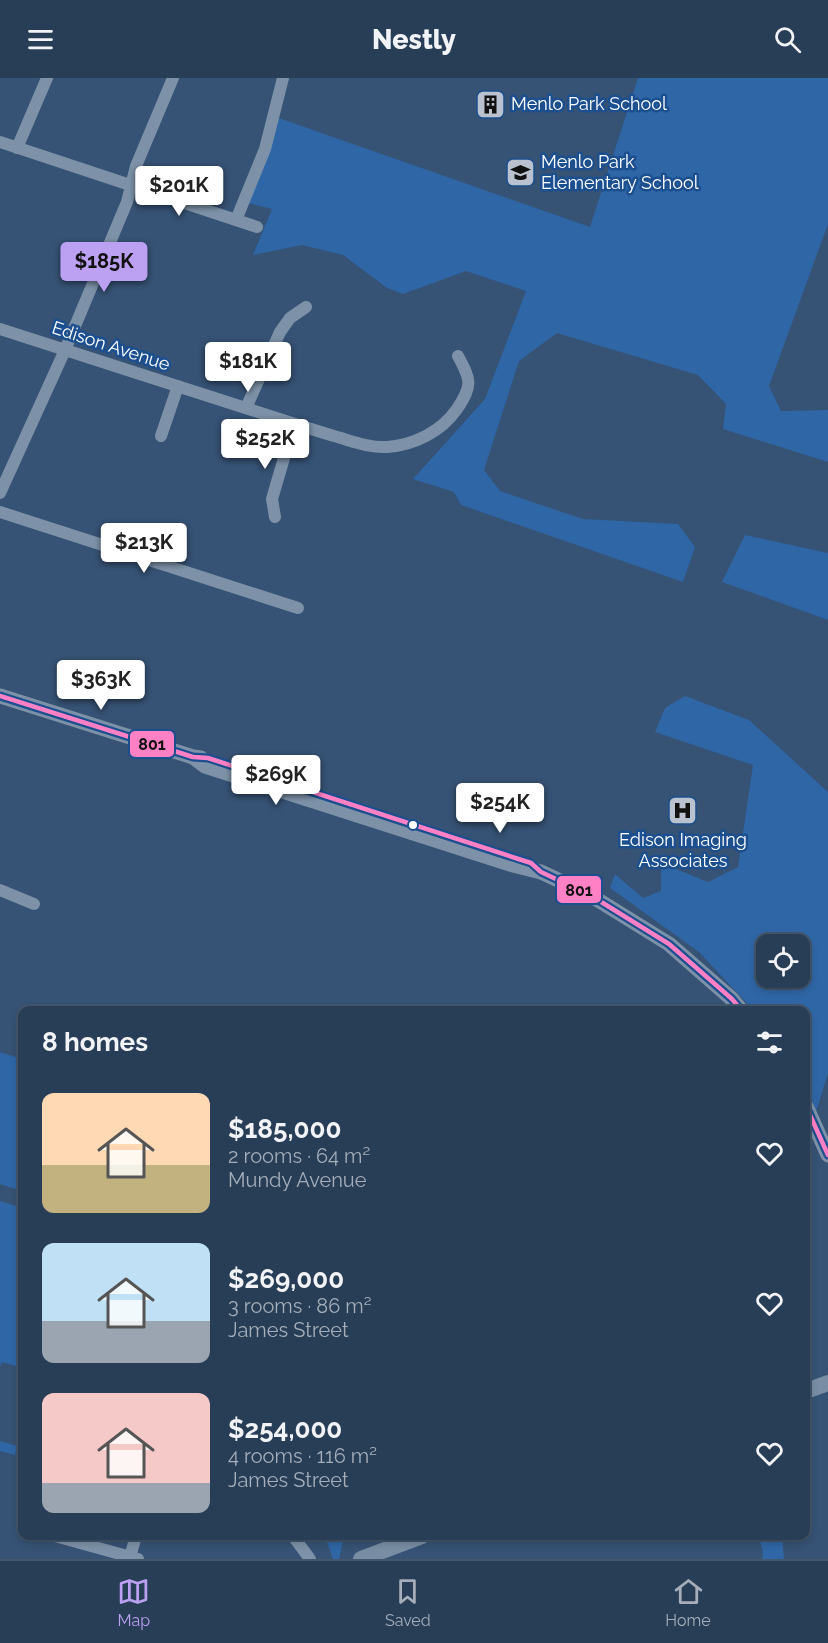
<!DOCTYPE html>
<meta charset="utf-8">
<style>
:root{--surface:#283e57;--page:#30455d;--text:#f1f3f6;--muted:#a5aeba;--line:#44576d;--accent:#bca0f2}
body{margin:0;font-family:Raleway,sans-serif;background:var(--page);color:var(--text);height:100vh;display:flex;flex-direction:column;font-size:22px;white-space:nowrap}
*{box-sizing:border-box;margin:0}
p{font-size:20px;color:var(--muted)}
.icon{flex:none;width:33px;height:33px;fill:none;stroke:currentColor;stroke-width:2;stroke-linecap:round;stroke-linejoin:round}
.map{position:relative;flex:1;overflow:hidden}
.sheet{position:absolute;left:18px;top:928px;width:792px;height:534px;display:flex;flex-direction:column;background:var(--surface);border-radius:12px;box-shadow:0 3px 9px #0003,0 0 0 2px var(--line)}
.sheet>*{flex:none}
.buttons{position:absolute;left:756px;top:856px;display:grid;gap:12px}
.buttons a{display:grid;place-items:center;width:54px;height:54px;border-radius:12px;background:var(--surface);box-shadow:0 3px 9px #0003,0 0 0 2px var(--line);font-size:30px}
.price{position:absolute;translate:-50% -51px;padding:0 14px;border-radius:6px;background:#fff;color:#222;font-size:20px;line-height:39px;filter:drop-shadow(0 2px 3px #0008)}
.price::after{content:'';position:absolute;left:50%;top:36px;width:18px;height:14px;margin-left:-9px;background:inherit;clip-path:polygon(0 0,100% 0,50% 100%)}
.price.on{background:var(--accent);color:#111}
ul{padding:0;list-style:none}
li{display:flex;align-items:center;gap:18px;height:150px;padding:0 24px}
li span{display:grid;place-items:center;flex:none;width:168px;height:120px;border-radius:12px;color:#555}
li>.icon{margin-inline-start:auto}
span .icon{width:72px;height:72px;fill:#fffc;stroke-width:1}
li b{font-size:26px}
h2{display:flex;justify-content:space-between;align-items:center;height:72px;padding:0 24px;font-size:26px}
header{display:flex;justify-content:space-between;align-items:center;height:78px;padding:0 24px;background:var(--surface);font-size:27px;font-weight:800}
.tab-bar{display:flex;justify-content:space-around;align-items:center;height:84px;border-top:2px solid var(--line);background:var(--surface);font-size:16px;color:var(--muted)}
.tab-bar a{display:grid;justify-items:center;gap:3px}
.tab-bar .on{color:var(--accent)}
.map>svg:first-child{display:block}
.green{fill:#2f66a5;fill-rule:evenodd}
.water{fill:#3b618d}
.lines{fill:none;stroke-linecap:round;stroke-linejoin:round}
.minor{stroke:#7d92a8;stroke-width:12}
.tertiary{stroke:#7d92a8;stroke-width:15}
.secondary{stroke:#798da4;stroke-width:16}
.bus-1-casing{stroke:#1b4f8f;stroke-width:9}
.bus-1{stroke:#ff80c5;stroke-width:4.5}
.bus-dot{fill:#fff;stroke:#1b4f8f;stroke-width:2}
.labels{text-anchor:middle;stroke-width:5;stroke-linejoin:round;paint-order:stroke}
.poi-label{font-size:18px;fill:#fff;stroke:#1b4f8f;text-anchor:start}
.street-label{font-size:18px;fill:#fff;stroke:#1b4f8f}
.line-badge{stroke:#1b4f8f;stroke-width:2}
.pale-badge-label{font-size:16px;text-anchor:middle;font-weight:bold;fill:#111}
</style>
<header><svg class="icon" aria-label="menu" viewBox="0 0 24 24"><path d="M4 6h16M4 12h16M4 18h16"/></svg>Nestly<svg class="icon" aria-label="search" viewBox="0 0 24 24"><circle cx="10" cy="10" r="6"/><path d="M15 15l6 6"/></svg></header>
<div class="map">
<svg width="828" height="1481" viewBox="0 0 828 1481">
<rect width="100%" height="100%" fill="#365274"/>
<path class="green" d="M638 0H828V146L769 308 781 333 828 332V384L723 351 726 326 698 297 557 255 519 283 484 392 500 413 583 441 678 446 695 469 683 504 461 427 454 414 413 401 485 321 526 213 466 193 403 216 387 210 343 177 302 167 253 177 272 131 244 124 273 38 590 149Z
M745 457 828 475V542L722 504Z
M685 618 749 642 828 714V995L806 1066V933H754L699 874 610 810 615 796 643 820 661 813V785L708 804 738 789 753 687 655 654 665 630ZM766 867H800V900H766Z
M0 974 22 981V1113L0 1106Z
M0 1123 16 1128V1130L22 1132V1290L2 1284 0 1289Z
M0 1363 17 1368 15 1377 0 1373Z
M328 1458H344L339 1481H333L327 1464Z
M760 1458H782L784 1481H762C765 1471 759 1467 760 1458Z"/>
<path class="water" d="M204 89 209 90 212 93 206 106H201L198 103Z"/>
<g class="lines">
<path class="minor" d="M0 64 257 149
M17 70 47 0
M236 142 265 71 283 0
M0 251C88 279 176 308 264 336 288 344 311 351 334 358 352 363 369 370 387 369 414 367 441 354 457 331 473 307 471 302 458 278
M246 330 280 254 290 240 306 229
M161 358 178 308
M0 415 65 272 127 124 136 88 173 0
M0 434 298 530
M275 439 272 421 294 346
M0 812 34 826
M55 1458 138 1481
M293 1458 310 1481
M130 1479 136 1458"/>
<path class="tertiary" d="M0 618 193 679 201 680
M193 679 205 688 513 787 541 794 590 817 669 866 732 921 742 933
M806 1028 828 1077"/>
<path class="secondary" d="M806 1313 828 1305
M361 1481 422 1458"/>
<defs>
<path id="bus-1" d="M0 618 193 679 208 680 531 785 541 794 590 817 669 866 732 921 742 933
M806 1028 828 1077"/>
</defs>
<use href="#bus-1" class="bus-1-casing"/>
<use href="#bus-1" class="bus-1"/>
</g>
<defs>
<symbol id="building-square" viewBox="-11 -11 22 22"><rect x="-9" y="-9" width="18" height="18" rx="4" fill="#b9c2ce" stroke="#1b4f8f"/><path d="M-4-6H4V6H1V3H-1V6H-4ZM-2.5-4.3h1.7v1.8h-1.7ZM.8-4.3h1.7v1.8H.8ZM-2.5-1h1.7V.8h-1.7ZM.8-1h1.7V.8H.8Z" fill="#111"/></symbol>
<symbol id="school-square" viewBox="-11 -11 22 22"><rect x="-9" y="-9" width="18" height="18" rx="4" fill="#b9c2ce" stroke="#1b4f8f"/><path d="M0-5L7-2L0 1L-7-2ZM-4 1L0 2.5L4 1V4Q0 6-4 4Z" fill="#111"/></symbol>
<symbol id="hospital-square" viewBox="-11 -11 22 22"><rect x="-9" y="-9" width="18" height="18" rx="4" fill="#b9c2ce" stroke="#1b4f8f"/><path d="M-5-5h3v3.5h4V-5h3V5h-3V1.5h-4V5h-3Z" fill="#111"/></symbol>
</defs>
<g fill-rule="evenodd">
<use href="#building-square" x="474" y="10" width="33" height="33"/>
<use href="#school-square" x="504" y="78" width="33" height="33"/>
<use href="#hospital-square" x="666" y="716" width="33" height="33"/>
</g>
<circle class="bus-dot" cx="413" cy="747" r="5"/>
<g class="labels">
<g class="poi-label">
<text x="511" y="32">Menlo Park School</text>
<text x="541" y="90">Menlo Park<tspan x="541" dy="21">Elementary School</tspan></text>
<text x="683" y="768" text-anchor="middle">Edison Imaging<tspan x="683" dy="21">Associates</tspan></text>
</g>
<g class="street-label">
<text transform="translate(111 268) rotate(18)" y="6">Edison Avenue</text>
</g>
</g>
<g class="line-badge">
<rect x="129" y="652" width="46" height="28" rx="6" fill="#ff80c5"/>
<rect x="556" y="797" width="46" height="29" rx="6" fill="#ff80c5"/>
</g>
<g class="pale-badge-label">
<text x="152" y="672">801</text>
<text x="579" y="818">801</text>
</g>
</svg>
<div class="buttons">
<a><svg class="icon" aria-label="locate" viewBox="0 0 24 24"><circle cx="12" cy="12" r="6"/><path d="M12 2v4M12 18v4M2 12h4M18 12h4"/></svg></a>
</div>
<b class="price" style="left:179px;top:139px">$201K</b>
<b class="price on" style="left:104px;top:215px">$185K</b>
<b class="price" style="left:248px;top:315px">$181K</b>
<b class="price" style="left:265px;top:392px">$252K</b>
<b class="price" style="left:144px;top:496px">$213K</b>
<b class="price" style="left:101px;top:633px">$363K</b>
<b class="price" style="left:276px;top:728px">$269K</b>
<b class="price" style="left:500px;top:756px">$254K</b>
<section class="sheet">
<h2>8 homes<svg class="icon" aria-label="filters" viewBox="0 0 24 24"><path d="M4 7h16M4 17h16"/><circle cx="9" cy="7" r="2"/><circle cx="15" cy="17" r="2"/></svg></h2>
<ul>
<li><span style="background:linear-gradient(#ffd9b3 60%,#c2b280 0)"><svg class="icon" aria-label="home" viewBox="0 0 24 24"><path d="M3 11l9-7 9 7M6 9v11h12V9"/></svg></span><div><b>$185,000</b><p>2 rooms · 64 m²</p><p>Mundy Avenue</p></div><svg class="icon" aria-label="heart" viewBox="0 0 24 24"><path d="M12 20l-8-8c-3-5 5-10 8-4 3-6 11-1 8 4z"/></svg></li>
<li><span style="background:linear-gradient(#bfe0f5 65%,#9aa5b1 0)"><svg class="icon" aria-label="home" viewBox="0 0 24 24"><path d="M3 11l9-7 9 7M6 9v11h12V9"/></svg></span><div><b>$269,000</b><p>3 rooms · 86 m²</p><p>James Street</p></div><svg class="icon" aria-label="heart" viewBox="0 0 24 24"><path d="M12 20l-8-8c-3-5 5-10 8-4 3-6 11-1 8 4z"/></svg></li>
<li><span style="background:linear-gradient(#f6c9c9 75%,#9aa5b1 0)"><svg class="icon" aria-label="home" viewBox="0 0 24 24"><path d="M3 11l9-7 9 7M6 9v11h12V9"/></svg></span><div><b>$254,000</b><p>4 rooms · 116 m²</p><p>James Street</p></div><svg class="icon" aria-label="heart" viewBox="0 0 24 24"><path d="M12 20l-8-8c-3-5 5-10 8-4 3-6 11-1 8 4z"/></svg></li>
</ul>
</section>
</div>
<nav class="tab-bar">
<a class="on"><svg class="icon" aria-label="map" viewBox="0 0 24 24"><path d="M3 6l6-2 6 2 6-2v14l-6 2-6-2-6 2zM9 4v14M15 6v14"/></svg>Map</a>
<a><svg class="icon" aria-label="saved" viewBox="0 0 24 24"><path d="M7 4h10v16l-5-4-5 4z"/></svg>Saved</a>
<a><svg class="icon" aria-label="home" viewBox="0 0 24 24"><path d="M3 11l9-7 9 7M6 9v11h12V9"/></svg>Home</a>
</nav>
